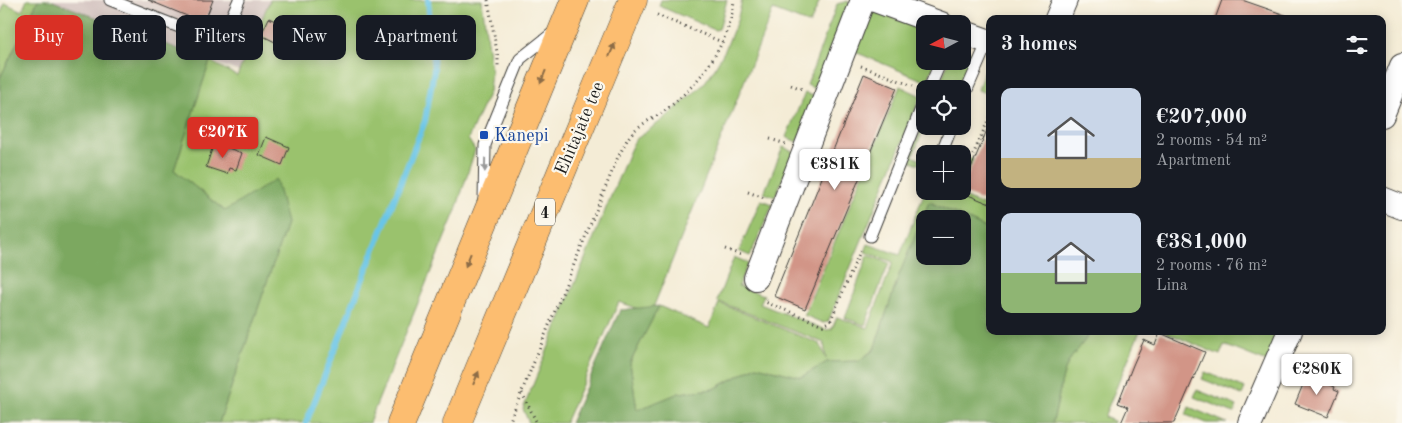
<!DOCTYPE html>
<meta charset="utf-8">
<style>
:root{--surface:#171b24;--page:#20242c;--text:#f1f3f6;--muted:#9ea1a6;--accent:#d93025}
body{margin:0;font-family:"Old Standard TT",serif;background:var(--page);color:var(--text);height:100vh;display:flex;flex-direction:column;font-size:19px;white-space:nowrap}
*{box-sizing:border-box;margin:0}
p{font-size:16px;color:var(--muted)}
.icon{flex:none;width:28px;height:28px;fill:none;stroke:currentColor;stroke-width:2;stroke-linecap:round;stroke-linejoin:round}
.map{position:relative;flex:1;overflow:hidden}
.sheet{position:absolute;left:986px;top:15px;width:400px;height:320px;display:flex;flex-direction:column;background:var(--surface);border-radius:10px;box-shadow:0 2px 12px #0003}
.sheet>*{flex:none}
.hud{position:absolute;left:15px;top:15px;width:475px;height:45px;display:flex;gap:10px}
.needle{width:32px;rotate:263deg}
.buttons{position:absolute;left:916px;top:15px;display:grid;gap:10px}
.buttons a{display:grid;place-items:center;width:55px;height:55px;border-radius:10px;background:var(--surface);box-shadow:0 2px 12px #0003;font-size:25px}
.price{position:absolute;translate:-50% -42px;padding:0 11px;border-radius:5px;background:#fff;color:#222;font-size:16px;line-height:32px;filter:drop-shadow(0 1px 2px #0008)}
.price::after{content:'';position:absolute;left:50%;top:30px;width:15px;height:11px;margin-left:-8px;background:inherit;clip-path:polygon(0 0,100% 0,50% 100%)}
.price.current{background:var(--accent);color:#fff}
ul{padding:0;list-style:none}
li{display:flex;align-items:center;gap:15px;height:125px;padding:0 15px}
li span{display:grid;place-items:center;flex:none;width:140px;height:100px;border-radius:10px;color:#555}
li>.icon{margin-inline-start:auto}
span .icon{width:60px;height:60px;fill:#fffc;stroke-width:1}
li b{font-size:21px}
h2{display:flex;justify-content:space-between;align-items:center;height:60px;padding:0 15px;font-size:21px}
.tag{padding:0 18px;border-radius:10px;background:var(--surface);box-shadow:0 2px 12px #0003;font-size:18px;line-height:45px}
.tag.current{background:var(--accent);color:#fff}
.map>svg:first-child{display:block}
.industrial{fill:#d1c0bd}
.green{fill:#9ac26d;stroke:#5b6f44}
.forest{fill:#7ba860;stroke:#4c623e;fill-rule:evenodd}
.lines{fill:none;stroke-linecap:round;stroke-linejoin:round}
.stream{stroke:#69c5e7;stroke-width:6}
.building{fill:#d29587}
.lane-casing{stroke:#3c3b38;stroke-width:13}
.street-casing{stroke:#3c3b38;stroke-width:26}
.highway-casing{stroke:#3c3b38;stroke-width:29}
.path{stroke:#3c3b38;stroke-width:3;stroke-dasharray:1 4;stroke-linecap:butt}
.lane{stroke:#fff;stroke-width:11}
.street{stroke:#fff;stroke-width:24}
.highway{stroke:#fcbd6f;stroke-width:28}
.oneway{fill:#8c6c46}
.oneway2{fill:#999}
.transit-dot{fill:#1a4fb4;stroke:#fbf7ec;stroke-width:2}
.labels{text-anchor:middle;stroke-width:4.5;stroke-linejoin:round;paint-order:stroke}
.shield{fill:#fbf7ec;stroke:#5f5e5a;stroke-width:1}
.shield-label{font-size:16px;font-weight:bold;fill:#1c1c1c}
.street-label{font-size:18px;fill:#1c1c1c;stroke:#fbf7ec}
.transit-label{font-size:18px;fill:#164399;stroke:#fbf7ec;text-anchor:start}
</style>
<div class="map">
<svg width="1402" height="423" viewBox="0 0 1402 423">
<rect width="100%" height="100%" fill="#fbf7ec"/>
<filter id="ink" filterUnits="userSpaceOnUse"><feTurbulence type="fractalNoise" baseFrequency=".02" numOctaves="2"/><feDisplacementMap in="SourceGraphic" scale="10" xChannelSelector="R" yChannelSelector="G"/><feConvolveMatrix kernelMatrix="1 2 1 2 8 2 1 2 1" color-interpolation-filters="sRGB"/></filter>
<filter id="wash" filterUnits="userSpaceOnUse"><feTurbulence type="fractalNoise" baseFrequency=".0096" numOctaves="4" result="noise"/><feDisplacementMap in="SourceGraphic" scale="20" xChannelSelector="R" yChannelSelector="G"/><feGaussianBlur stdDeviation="1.12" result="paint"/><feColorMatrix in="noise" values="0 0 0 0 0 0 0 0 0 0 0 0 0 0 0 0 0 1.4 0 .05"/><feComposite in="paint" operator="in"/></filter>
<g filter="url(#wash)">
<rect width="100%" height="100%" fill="#f4ecd6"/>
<path class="industrial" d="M50 0H401L353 115Z"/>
<path class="green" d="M27 0H38L0 78V15L5 3 22 11Z
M270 0H482L491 72 489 92 468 139 475 150 456 210 369 423H219L287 223 225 211 174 170 210 61 237 76Z
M661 0H727L719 29 715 30 659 6Z
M742 0H820L810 24 773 10 651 313 619 302 565 423H529L523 409 630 150 635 140 665 118 703 85 713 71 725 50 737 21Z
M848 1 853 11 818 90 807 85 837 4Z
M867 11H875L925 30V61H936L927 82 848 49Z
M963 49 973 53 962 82 955 86 944 81 940 89H937L949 61H962Z
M990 61V95L978 90 985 67Z
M900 86 921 96 828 322 823 323 804 315Z
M805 93 816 97 797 142 786 137Z
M925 119V126L913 156 925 162V166L908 160Z
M783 147 794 152 775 197 764 193Z
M966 157 973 159 963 184V166Z
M925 191H959L958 195 990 208V230L930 202 899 275 874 349 859 361 827 362 801 377 756 366 714 389 679 393 637 411 630 363 659 306 709 328 719 303 820 344 826 359 824 343 717 301 734 257 748 263 738 286 764 295 760 304 826 330 832 329 837 317 868 328 893 262 865 252 868 244 900 255Z
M761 200 773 204 750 256 739 251Z
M868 255 889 263 865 325 845 318Z
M1090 331H1140L1104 417 1114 421V423H1052C1059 404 1059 382 1068 363 1074 352 1085 343 1090 331Z
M1163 331H1280L1267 362 1224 345 1220 355Z
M1205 372 1245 388 1242 395 1202 379Z
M1197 390 1237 406 1234 413 1194 397Z
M1189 407 1227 423H1207L1186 415Z"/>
<path class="forest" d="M38 0H50L210 61 174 170 225 211 276 179 287 223 219 423H0V78Z
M929 202 990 230V331H1090C1085 343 1074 352 1068 363 1059 382 1059 404 1052 423H570L620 310 659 306 630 363 637 410 679 393 714 389 757 366 801 377 827 362 859 361 874 350 899 275ZM925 219H962V256H925Z"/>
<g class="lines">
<path class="stream" d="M306 423 425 121 434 70 428 0"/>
</g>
<g id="blocks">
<path class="building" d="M148 0H213L204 23Z
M1222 0H1242L1288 16V19H1215Z
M269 18 287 27 279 44 261 35Z
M864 74 897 88 805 309 774 296Z
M990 123V204L961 192Z
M266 137 289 147 282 165 259 155Z
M214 143 242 153 236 170 229 168 227 174 206 167Z
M1160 333 1205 352 1174 423H1121L1128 407 1118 403 1133 365 1144 340 1155 345Z
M1307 375 1335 387 1334 389 1339 391 1328 417 1295 404Z"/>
</g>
</g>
<g filter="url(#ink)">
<use href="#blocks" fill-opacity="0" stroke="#3c3b38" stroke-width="1"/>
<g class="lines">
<defs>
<path id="lane" d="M110 0 220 43 239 0
M929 89 941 61
M962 101 988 41
M941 154 952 126
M484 200 485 145 520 59 554 32
M870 236 925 99"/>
<path id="street" d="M875 0 941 24
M1057 19 1065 0
M962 32 990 42
M1382 115 1402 66
M1382 199 1402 207
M756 278 863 0
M1250 423 1290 331"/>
<path id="highway" d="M401 423 575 0
M457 423 633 0"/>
</defs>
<use href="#lane" class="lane-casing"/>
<use href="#street" class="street-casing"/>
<use href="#highway" class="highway-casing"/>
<path class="path" d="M488 0 498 58V66
M657 15 722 42
M861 66 913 86
M791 85 805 90
M770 139 786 144
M973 155 990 116
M748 192 764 198
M725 249 741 255
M766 299 765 302 823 325 830 322 861 249
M522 393 537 423
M509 423 618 157C623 149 627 137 634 131 642 123 654 118 663 112 698 86 730 45 734 0"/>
<use href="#lane" class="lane"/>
<use href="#street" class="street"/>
<use href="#highway" class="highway"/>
</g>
<defs><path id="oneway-solid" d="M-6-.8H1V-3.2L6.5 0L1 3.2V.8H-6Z" transform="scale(1.25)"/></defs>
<g class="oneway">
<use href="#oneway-solid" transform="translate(612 50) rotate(-67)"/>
<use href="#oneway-solid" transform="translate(543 77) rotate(112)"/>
<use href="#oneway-solid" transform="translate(468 260) rotate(112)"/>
<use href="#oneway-solid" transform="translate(476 378) rotate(-67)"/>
</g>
<use class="oneway2" href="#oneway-solid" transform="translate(485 165) rotate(91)"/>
</g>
<rect class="transit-dot" x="479" y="130" width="10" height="10" rx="2.5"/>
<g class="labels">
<rect class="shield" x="535" y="198.5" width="20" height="27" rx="4"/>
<g class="shield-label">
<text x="545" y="218">4</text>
</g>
<g class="street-label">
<text transform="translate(579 128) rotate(-67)" y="6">Ehitajate tee</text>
</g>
<g class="transit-label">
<text x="494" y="141">Kanepi</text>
</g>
</g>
</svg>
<div class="buttons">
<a><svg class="needle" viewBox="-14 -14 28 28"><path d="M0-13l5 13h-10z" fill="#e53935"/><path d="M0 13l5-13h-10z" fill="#9ea1a6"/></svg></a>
<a><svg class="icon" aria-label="locate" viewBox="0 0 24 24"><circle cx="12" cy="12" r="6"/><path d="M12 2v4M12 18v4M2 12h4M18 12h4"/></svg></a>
<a>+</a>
<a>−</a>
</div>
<b class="price current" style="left:223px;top:159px">€207K</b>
<b class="price" style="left:835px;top:191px">€381K</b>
<b class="price" style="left:1317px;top:396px">€280K</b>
<div class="hud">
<a class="tag current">Buy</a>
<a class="tag">Rent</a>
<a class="tag">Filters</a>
<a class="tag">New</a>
<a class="tag">Apartment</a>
</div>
<section class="sheet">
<h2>3 homes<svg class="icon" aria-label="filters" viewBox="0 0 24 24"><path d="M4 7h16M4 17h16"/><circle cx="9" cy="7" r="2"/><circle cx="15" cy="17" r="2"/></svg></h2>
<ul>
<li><span style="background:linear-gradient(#c9d6e8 70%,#c2b280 0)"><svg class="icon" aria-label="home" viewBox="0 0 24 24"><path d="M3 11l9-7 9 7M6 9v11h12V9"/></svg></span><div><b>€207,000</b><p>2 rooms · 54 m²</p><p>Apartment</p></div></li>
<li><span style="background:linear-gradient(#c9d6e8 60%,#8fb573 0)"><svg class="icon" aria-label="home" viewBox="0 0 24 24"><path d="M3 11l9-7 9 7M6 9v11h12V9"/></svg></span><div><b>€381,000</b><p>2 rooms · 76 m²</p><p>Lina</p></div></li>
</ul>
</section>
</div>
